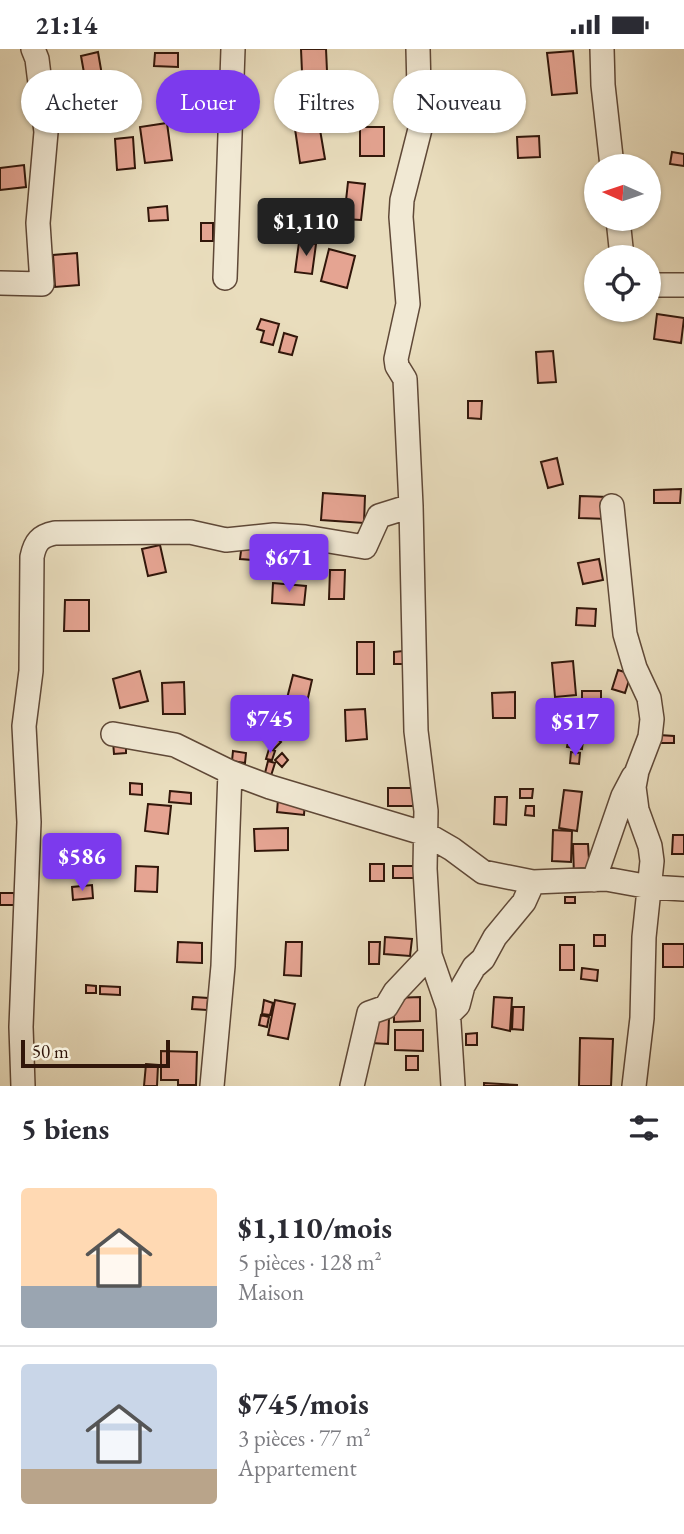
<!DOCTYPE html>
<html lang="fr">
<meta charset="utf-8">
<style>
:root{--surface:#fff;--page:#f7f7f7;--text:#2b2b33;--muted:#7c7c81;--line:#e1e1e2;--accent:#7c3aed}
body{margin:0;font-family:"EB Garamond",serif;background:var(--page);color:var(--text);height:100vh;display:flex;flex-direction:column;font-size:26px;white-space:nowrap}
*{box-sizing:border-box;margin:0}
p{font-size:23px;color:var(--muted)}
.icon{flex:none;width:38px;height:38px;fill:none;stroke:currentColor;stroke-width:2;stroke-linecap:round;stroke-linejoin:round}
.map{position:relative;height:1037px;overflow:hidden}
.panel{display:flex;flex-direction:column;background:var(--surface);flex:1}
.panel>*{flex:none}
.guide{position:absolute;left:21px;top:21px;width:642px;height:63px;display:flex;gap:14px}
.needle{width:46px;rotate:273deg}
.tools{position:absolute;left:584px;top:105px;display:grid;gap:14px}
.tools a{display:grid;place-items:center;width:77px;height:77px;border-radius:50%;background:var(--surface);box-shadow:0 2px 5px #0004;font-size:35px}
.scale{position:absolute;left:21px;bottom:18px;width:149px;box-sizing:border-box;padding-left:7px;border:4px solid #31160a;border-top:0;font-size:19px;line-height:24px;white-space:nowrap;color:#31160a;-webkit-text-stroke:5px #f1e9d4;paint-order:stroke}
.price{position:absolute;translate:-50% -60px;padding:0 16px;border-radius:7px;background:var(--accent);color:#fff;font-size:23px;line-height:46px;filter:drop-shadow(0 2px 4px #0008)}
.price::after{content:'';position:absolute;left:50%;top:42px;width:21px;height:16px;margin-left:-10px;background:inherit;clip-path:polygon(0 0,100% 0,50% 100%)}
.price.current{background:#222;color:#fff}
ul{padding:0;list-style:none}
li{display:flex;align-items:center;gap:21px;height:175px;padding:0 21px}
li+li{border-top:2px solid var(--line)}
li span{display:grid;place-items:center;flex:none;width:196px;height:140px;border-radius:7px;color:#555}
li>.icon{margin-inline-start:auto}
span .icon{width:84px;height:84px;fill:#fffc;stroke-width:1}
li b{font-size:30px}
h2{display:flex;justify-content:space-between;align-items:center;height:84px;padding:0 21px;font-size:30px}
.chip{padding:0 24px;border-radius:32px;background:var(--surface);box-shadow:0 2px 5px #0004;font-size:24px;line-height:63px}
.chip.current{background:var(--accent);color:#fff}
.status{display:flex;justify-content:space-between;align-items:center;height:49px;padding:0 35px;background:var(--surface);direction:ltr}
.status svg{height:19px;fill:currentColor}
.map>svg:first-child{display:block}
.building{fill:#e5a492;stroke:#31160a;stroke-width:2}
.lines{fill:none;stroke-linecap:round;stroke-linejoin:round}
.minor-casing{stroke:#5f4837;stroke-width:26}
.minor{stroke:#f1e9d4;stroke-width:23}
</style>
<div class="status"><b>21:14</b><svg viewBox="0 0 49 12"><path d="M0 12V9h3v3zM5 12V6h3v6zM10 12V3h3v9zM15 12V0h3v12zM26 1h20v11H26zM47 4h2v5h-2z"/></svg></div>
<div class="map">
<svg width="684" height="1037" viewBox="0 0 684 1037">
<rect width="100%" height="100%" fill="#e9ddbd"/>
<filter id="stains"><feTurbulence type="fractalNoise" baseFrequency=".00286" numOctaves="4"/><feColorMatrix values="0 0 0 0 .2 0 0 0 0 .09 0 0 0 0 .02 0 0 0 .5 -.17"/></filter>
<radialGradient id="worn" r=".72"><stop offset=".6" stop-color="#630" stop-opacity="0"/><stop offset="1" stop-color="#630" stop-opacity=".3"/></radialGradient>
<path class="building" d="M301 0H326L327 22 302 23Z
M573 2 577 44 552 46 547 4Z
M98 3 103 32 86 35 81 7Z
M155 4H178V18L154 17Z
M67 44 74 45 73 61 65 60Z
M461 60 462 79 427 81 426 62Z
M318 69 325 110 300 114 294 73Z
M167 74 172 111 145 114 140 78Z
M360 78H384V107H360Z
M539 87 540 108 518 109 517 88Z
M133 88 135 119 117 121 115 90Z
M672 103 684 105V117L670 115Z
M24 116 26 138 0 141V119Z
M348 133 365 135 361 171 344 170Z
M167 157 168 171 149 172 148 159Z
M201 174H213V192H201Z
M299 193 316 195 312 225 295 223Z
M329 200 355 207 347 239 321 232Z
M77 204 79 236 55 238 53 206Z
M657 265 684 269 681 294 654 290Z
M261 270 279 275 273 296 261 293 264 282 257 280Z
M284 284 297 288 292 306 279 303Z
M553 302 556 333 538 334 536 303Z
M468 352H482L481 370 468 369Z
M557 409 563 435 548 439 541 413Z
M681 440 680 454H654V441Z
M323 444 365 447 364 474 321 471Z
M580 447 608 448V470L579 469Z
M242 494 269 496 268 512 240 510Z
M160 496 166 523 148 527 142 500Z
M599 510 603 531 583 535 578 514Z
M330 521H345L344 550H329Z
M273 534 306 537 304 556 272 554Z
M65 551H89V582H64Z
M577 559 596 560 595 577 576 576Z
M357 593H374V625H357Z
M403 602V615H394V603Z
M573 612 576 646 555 648 552 614Z
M618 621 631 625 625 644 612 640Z
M140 622 148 652 120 659 113 630Z
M293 626 312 631 305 662 285 657Z
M184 633 185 665H163L162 634Z
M582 642H601V656H582Z
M515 643V669H493L492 644Z
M573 658 584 659 582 669 572 668Z
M285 659 298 662 296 673 283 669Z
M365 660 367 690 346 692 345 661Z
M570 670 585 672 582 700 567 698 568 693 559 691 560 675 570 676Z
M272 684 281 693 273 701 264 692Z
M659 686 674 687V694H658Z
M126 691V704L114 705 113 692Z
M269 700 275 702 272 711 266 710Z
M233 702 246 704 245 714 232 712Z
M571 703 580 704 579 715 570 714Z
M282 704 288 711 282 718 275 711Z
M268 712 275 714 269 733 263 732Z
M130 734 142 735V746L130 745Z
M388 739H413V757H388Z
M520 740H533L532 749H520Z
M564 741 582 743 577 782 559 779Z
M170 742 191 744V755L169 753Z
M495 748H507L506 776 494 775Z
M278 750 305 752 304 766 277 763Z
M148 755 171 757 168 785 145 782Z
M526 757H534V767L525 766Z
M288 779V801L255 802 254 780Z
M553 781 572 782 571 813 552 812Z
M673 786H684V805H672Z
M573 795H588L590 827 574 828Z
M370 815H384V832H370Z
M136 817 158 818 157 843 135 842Z
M393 817H414V829H393Z
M92 836 93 849 73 851 72 838Z
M0 844H14V856H0Z
M565 848H575V854H565Z
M594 886H605V897H594Z
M385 888 412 890 410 907 384 905Z
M178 893 202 894V914L177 913Z
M286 893H302L301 927 284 926Z
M369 893H380L379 915H369Z
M663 895H684V918H663Z
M560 896H574V921H560Z
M582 919 598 921 597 932 581 930Z
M86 936 96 937V944H86Z
M100 937 120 938V946L100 945Z
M193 948 208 949 207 961 192 960Z
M420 948V972L394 973V949Z
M494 948 512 949 510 982 492 978Z
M264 951 273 954 270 966 262 965Z
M275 951 295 955 288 990 268 986Z
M513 958H524L523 981 512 980Z
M261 966 269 968 267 978 259 976Z
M372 968 389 969 388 995 371 994Z
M395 981H423V1002L395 1001Z
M477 984V996H466V985Z
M580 989 613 990 611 1037H579Z
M161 1002 197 1003 196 1036H178V1031H161Z
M406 1007H418V1021H406Z
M146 1015 158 1016 157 1037H144Z
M484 1034 517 1036V1037H484Z"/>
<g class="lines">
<defs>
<path id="minor" d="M418 0 420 80 402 151 401 168 408 255 396 310 397 317 405 330 411 457 416 682 426 762 425 820 430 906 448 958 453 1037
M602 0 603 36 612 117
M618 170 622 208
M225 229 233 0
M0 234 42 235 38 174 46 83 37 10 33 0
M649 236H684
M612 457 625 585 635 619 649 649 652 670 650 688 637 722 634 738 637 761 650 797 652 812 644 888 642 969 634 1037
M113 685 175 696 230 723 270 738 426 785 452 800 483 823 533 833 606 830 650 838 684 840
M594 831 623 747 633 728
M449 965 458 956 463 937 474 918 483 910 495 888 524 853 533 833
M23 1037 21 978 29 773 24 677 31 622 32 508C35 493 40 487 55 484L190 483 226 491 274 486 305 488 365 498 379 467 411 457
M212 1037 223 917 230 723
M352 1037 369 964 386 958 395 943 430 906"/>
</defs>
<use href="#minor" class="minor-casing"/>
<use href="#minor" class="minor"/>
</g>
<rect width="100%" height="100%" filter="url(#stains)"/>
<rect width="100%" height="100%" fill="url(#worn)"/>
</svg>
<div class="tools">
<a><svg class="needle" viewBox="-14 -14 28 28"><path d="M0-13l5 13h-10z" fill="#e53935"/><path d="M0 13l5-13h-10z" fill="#7c7c81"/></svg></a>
<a><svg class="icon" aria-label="locate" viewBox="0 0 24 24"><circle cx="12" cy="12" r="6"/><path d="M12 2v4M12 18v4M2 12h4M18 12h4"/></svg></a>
</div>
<div class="scale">50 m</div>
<b class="price current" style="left:306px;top:209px">$1,110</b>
<b class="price" style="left:289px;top:545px">$671</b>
<b class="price" style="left:270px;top:706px">$745</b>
<b class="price" style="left:575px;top:709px">$517</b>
<b class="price" style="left:82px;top:844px">$586</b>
<div class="guide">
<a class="chip">Acheter</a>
<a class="chip current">Louer</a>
<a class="chip">Filtres</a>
<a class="chip">Nouveau</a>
</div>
</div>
<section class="panel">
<h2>5 biens<svg class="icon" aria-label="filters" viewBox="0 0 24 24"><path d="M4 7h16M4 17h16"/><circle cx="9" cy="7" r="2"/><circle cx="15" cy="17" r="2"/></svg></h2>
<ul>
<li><span style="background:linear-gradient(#ffd9b3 70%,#9aa5b1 0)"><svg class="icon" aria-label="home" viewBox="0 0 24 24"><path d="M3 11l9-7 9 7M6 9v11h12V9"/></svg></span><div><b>$1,110/mois</b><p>5 pièces · 128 m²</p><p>Maison</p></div></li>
<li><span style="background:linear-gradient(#c9d6e8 75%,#b9a48a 0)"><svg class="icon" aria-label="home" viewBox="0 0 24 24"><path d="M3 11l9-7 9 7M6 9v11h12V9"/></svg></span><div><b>$745/mois</b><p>3 pièces · 77 m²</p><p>Appartement</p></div></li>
</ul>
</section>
